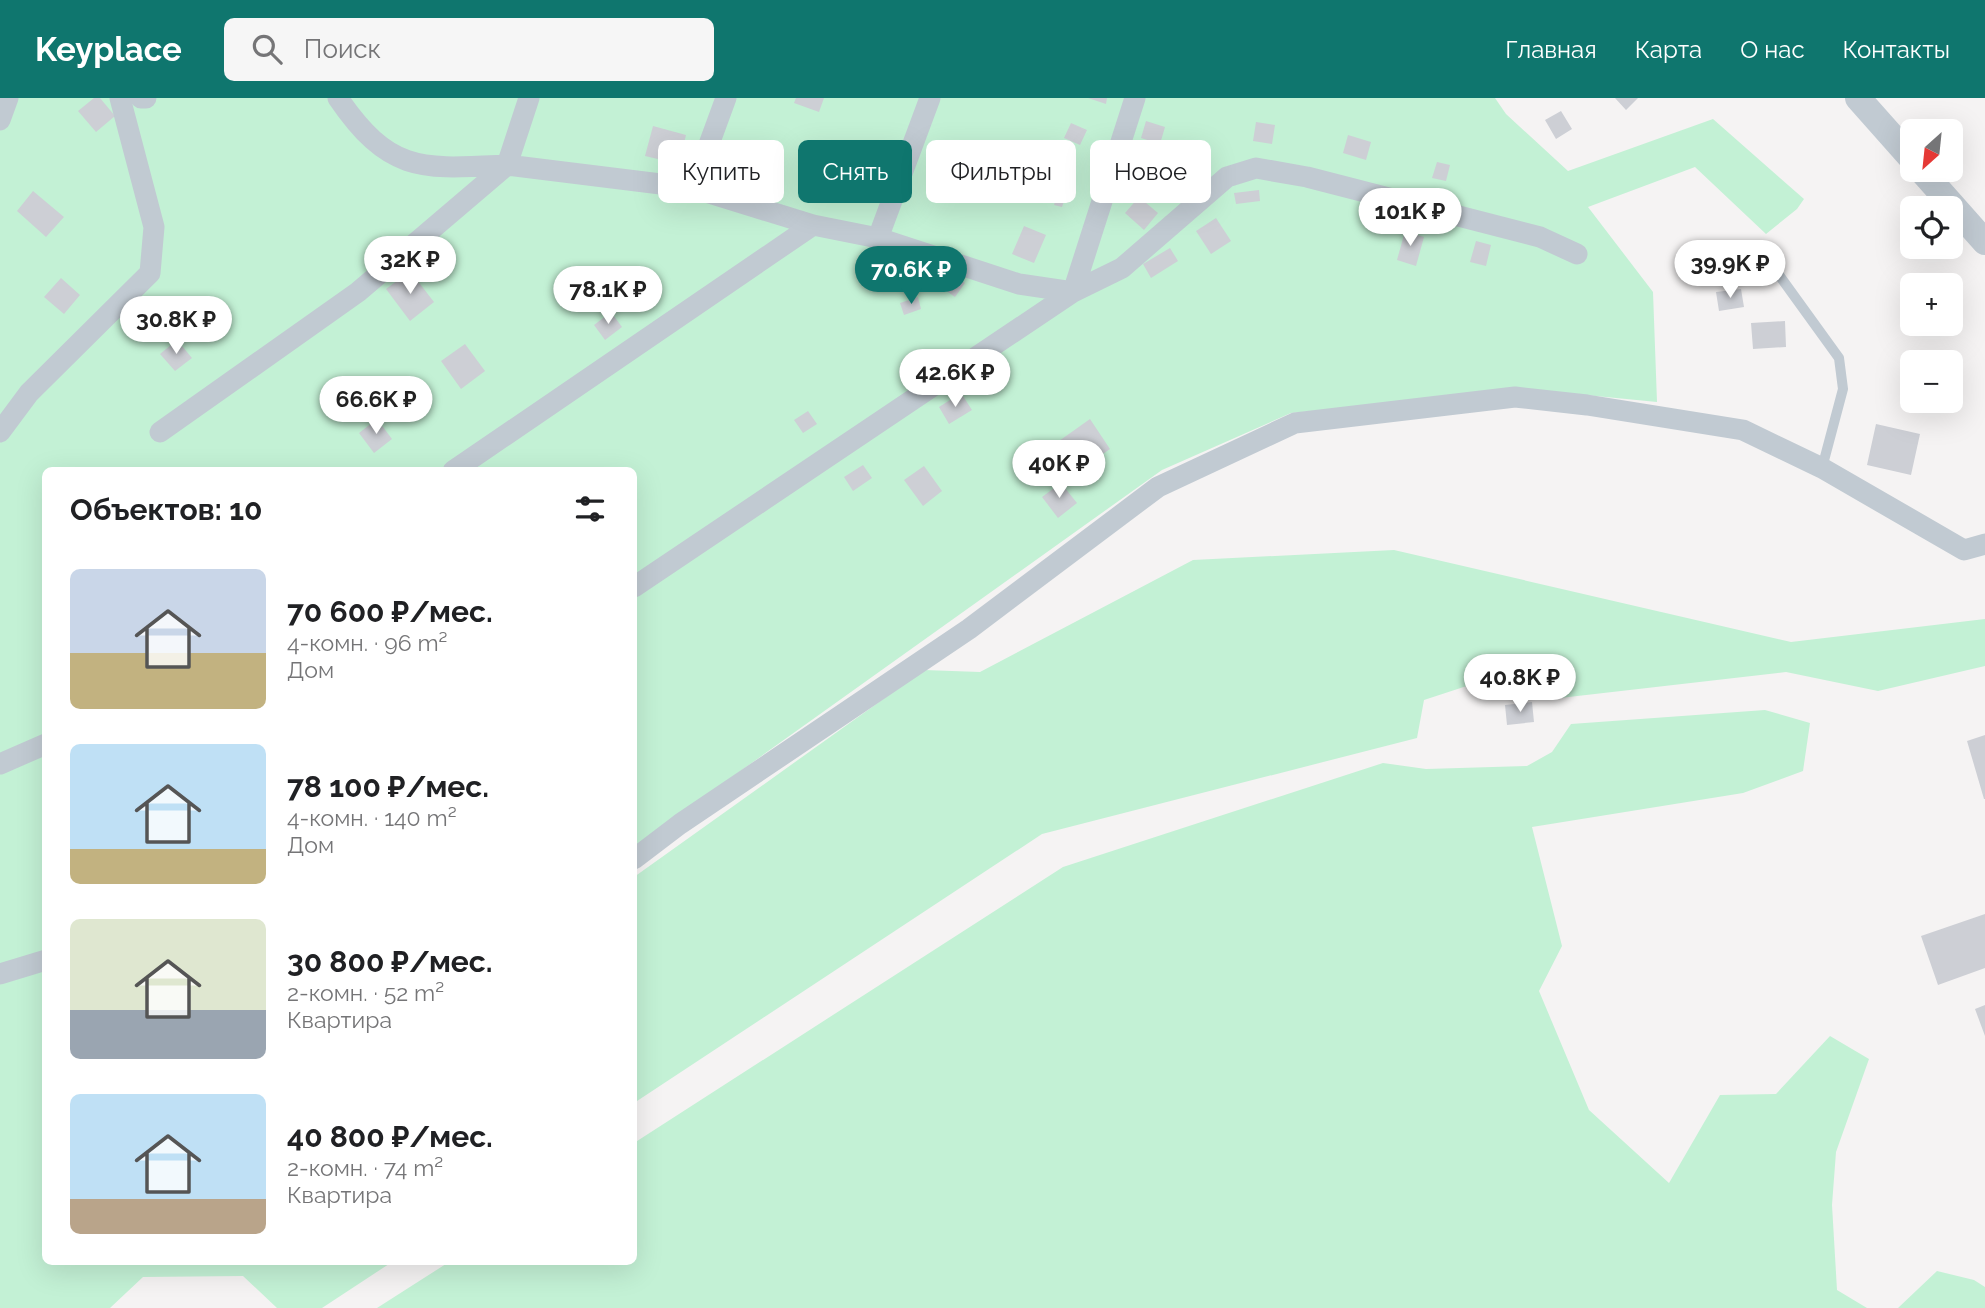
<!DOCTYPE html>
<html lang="ru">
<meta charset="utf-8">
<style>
:root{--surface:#fff;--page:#f6f6f6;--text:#202124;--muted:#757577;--accent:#0f766e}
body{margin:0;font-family:Raleway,sans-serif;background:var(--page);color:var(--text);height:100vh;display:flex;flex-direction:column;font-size:26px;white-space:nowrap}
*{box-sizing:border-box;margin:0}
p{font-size:23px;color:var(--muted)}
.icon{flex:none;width:38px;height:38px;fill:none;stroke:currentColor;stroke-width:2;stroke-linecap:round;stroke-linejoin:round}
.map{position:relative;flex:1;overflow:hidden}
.drawer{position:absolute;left:42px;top:369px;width:595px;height:798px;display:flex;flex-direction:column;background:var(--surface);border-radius:10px;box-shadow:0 7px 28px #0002}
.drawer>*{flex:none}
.banner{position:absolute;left:658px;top:42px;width:665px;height:63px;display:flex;gap:14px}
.needle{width:46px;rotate:207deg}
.tools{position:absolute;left:1900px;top:21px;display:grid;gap:14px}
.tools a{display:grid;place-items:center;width:63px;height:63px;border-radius:10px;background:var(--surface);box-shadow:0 7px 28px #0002;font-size:35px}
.price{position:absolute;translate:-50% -60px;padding:0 16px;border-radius:24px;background:#fff;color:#222;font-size:23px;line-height:46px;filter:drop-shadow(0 2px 4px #0008)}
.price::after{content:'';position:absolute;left:50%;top:42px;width:21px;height:16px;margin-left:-10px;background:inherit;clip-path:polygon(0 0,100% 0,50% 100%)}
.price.active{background:var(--accent);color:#fff}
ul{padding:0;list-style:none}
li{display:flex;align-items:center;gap:21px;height:175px;padding:0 28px}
li span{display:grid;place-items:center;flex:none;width:196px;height:140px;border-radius:10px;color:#555}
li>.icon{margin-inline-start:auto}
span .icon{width:84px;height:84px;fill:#fffc;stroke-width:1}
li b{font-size:30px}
h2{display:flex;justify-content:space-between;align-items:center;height:84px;padding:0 28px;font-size:30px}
.chip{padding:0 24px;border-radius:10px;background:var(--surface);box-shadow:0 7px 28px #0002;font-size:24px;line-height:63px}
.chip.active{background:var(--accent);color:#fff}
header{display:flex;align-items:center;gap:42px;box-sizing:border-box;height:98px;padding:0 35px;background:var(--accent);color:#fff}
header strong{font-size:33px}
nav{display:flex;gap:38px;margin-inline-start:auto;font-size:24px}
.search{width:490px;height:63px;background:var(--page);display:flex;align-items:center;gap:18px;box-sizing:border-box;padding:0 24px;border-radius:10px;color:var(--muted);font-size:26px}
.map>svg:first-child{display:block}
.green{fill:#c3f1d5}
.building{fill:#cdcfd5}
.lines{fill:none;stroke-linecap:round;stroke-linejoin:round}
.service{stroke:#c1cad2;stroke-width:10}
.minor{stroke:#c1cad2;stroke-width:21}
.tertiary{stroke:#c1cad2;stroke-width:26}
</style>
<header>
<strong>Keyplace</strong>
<div class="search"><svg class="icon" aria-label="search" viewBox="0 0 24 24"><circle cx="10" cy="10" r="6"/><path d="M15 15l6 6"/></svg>Поиск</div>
<nav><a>Главная</a><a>Карта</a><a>О нас</a><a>Контакты</a></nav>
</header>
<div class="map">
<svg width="1985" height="1210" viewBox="0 0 1985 1210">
<rect width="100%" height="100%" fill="#f5f3f3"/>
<path class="green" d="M0 0H1495L1506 16 1568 73 1713 21 1804 101 1797 111 1766 136 1695 69 1588 109 1653 194 1657 304 1534 292 1291 315 1162 372 634 749V373H46V1164H392L322 1210H277L243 1178 143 1179 110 1210H0Z
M1394 452 1791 544 1985 521V568L1878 593 1786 574 1560 600 1549 581 1482 583 1424 602 1417 640 1042 736 634 1005V779L924 572 980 574 1193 462Z
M1765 612 1810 625 1803 673 1743 695 1532 729 1562 848 1539 893 1589 1012 1669 1085 1720 997 1776 996 1830 938 1869 961 1836 1054 1832 1107 1837 1192 1867 1210H377L449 1164H634V1045L1063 769 1383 665 1426 671 1527 668 1552 654 1571 626Z
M1937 1173 1974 1182 1985 1189V1210H1898Z"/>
<path class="building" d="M94 0H100L115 18 96 34 78 13Z
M796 0H824L819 14 794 5Z
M1088 0H1107L1106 6Z
M1615 0H1638L1626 12Z
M1561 13 1572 31 1556 41 1545 22Z
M1146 23 1165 29 1160 46 1141 40Z
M1256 24 1275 27 1272 46 1253 43Z
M1071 25 1087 32 1080 47 1064 40Z
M653 28 686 37 679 66 645 58Z
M1348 37 1371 44 1366 62 1343 55Z
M981 57 994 61 989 79 976 75Z
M1437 64 1450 67 1446 83 1432 80Z
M1060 89 1068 91 1062 109 1054 107Z
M1259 92 1260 103 1236 106 1234 95Z
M33 93 64 119 46 139 17 113Z
M1139 99 1158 115 1144 132 1125 115Z
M1216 120 1231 143 1211 156 1196 133Z
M1024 128 1046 137 1034 165 1012 156Z
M1405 133 1424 139 1416 168 1397 162Z
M1476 143 1491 147 1486 168 1470 164Z
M1170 150 1178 163 1151 180 1143 166Z
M1714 154 1724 165 1712 175 1703 165Z
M410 173 434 204 410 223 386 191Z
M952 176 965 185 955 199 942 190Z
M61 180 80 197 64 216 44 199Z
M1741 191 1744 209 1719 213 1716 194Z
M918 199 921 211 904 217 900 205Z
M611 214 622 229 605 242 594 227Z
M1785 223 1786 249 1753 251 1751 225Z
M177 242 192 260 175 273 160 256Z
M465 246 485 273 461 291 441 263Z
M961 295 972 312 949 326 939 309Z
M808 313 817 326 803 335 794 322Z
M377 321 392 341 374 355 359 335Z
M1090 321 1110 351 1080 372 1059 343Z
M1876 326 1920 336 1911 377 1867 367Z
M863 367 872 380 853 393 844 379Z
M924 368 942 393 923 408 904 382Z
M1061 385 1077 405 1058 420 1042 399Z
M1532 604 1534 624 1507 627 1505 607Z
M1985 637V701H1984L1967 643Z
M1985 816V870L1938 887 1921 838Z
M1985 907V938L1975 911Z"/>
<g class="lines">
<path class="service" d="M1766 159 1839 260 1843 291 1822 370"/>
<path class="minor" d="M141 0H146
M338 0C390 76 422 71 507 67L529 0
M0 22 8 0
M693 90 726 0
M878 140 930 0
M0 334 29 295 150 175 154 129 120 0
M160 334 358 194 507 67 693 90 813 127 878 140 1019 186 1073 194 1122 170 1227 79 1256 70 1307 79 1540 139 1577 156
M453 373 813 127
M634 489 1073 194 1135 0
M0 666 46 646
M634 761 680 726 969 531 1158 389 1295 325 1515 299 1587 307 1743 332 1822 370 1964 452 1985 446
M0 876 46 862"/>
<path class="tertiary" d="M1858 0 1913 62
M1921 72 1985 144"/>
</g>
</svg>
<div class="tools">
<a><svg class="needle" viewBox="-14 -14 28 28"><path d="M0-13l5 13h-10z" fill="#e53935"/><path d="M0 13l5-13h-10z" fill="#757577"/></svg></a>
<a><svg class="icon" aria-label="locate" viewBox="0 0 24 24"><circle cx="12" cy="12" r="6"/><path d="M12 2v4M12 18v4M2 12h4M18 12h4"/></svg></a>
<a>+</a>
<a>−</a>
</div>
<b class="price" style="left:1410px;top:150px">101K ₽</b>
<b class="price" style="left:410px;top:198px">32K ₽</b>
<b class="price" style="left:1730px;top:202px">39.9K ₽</b>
<b class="price active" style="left:911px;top:208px">70.6K ₽</b>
<b class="price" style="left:608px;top:228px">78.1K ₽</b>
<b class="price" style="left:176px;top:258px">30.8K ₽</b>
<b class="price" style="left:955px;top:311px">42.6K ₽</b>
<b class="price" style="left:376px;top:338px">66.6K ₽</b>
<b class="price" style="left:1059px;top:402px">40K ₽</b>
<b class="price" style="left:1520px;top:616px">40.8K ₽</b>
<div class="banner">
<a class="chip">Купить</a>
<a class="chip active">Снять</a>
<a class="chip">Фильтры</a>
<a class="chip">Новое</a>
</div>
<section class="drawer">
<h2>Объектов: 10<svg class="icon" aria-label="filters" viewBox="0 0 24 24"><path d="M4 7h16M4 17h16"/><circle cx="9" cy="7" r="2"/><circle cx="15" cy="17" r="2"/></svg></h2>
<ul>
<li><span style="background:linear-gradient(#c9d6e8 60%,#c2b280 0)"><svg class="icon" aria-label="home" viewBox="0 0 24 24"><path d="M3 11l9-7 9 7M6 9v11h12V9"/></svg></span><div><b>70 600 ₽/мес.</b><p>4-комн. · 96 m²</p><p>Дом</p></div></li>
<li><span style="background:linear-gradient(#bfe0f5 75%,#c2b280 0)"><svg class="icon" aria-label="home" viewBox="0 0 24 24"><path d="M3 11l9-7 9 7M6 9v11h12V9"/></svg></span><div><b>78 100 ₽/мес.</b><p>4-комн. · 140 m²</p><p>Дом</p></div></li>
<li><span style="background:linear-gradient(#dfe7d0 65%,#9aa5b1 0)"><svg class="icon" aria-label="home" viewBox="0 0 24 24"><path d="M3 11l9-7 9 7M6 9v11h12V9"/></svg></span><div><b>30 800 ₽/мес.</b><p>2-комн. · 52 m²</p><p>Квартира</p></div></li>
<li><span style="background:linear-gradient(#bfe0f5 75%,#b9a48a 0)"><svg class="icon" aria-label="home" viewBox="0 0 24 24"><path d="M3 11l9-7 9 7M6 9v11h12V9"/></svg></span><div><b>40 800 ₽/мес.</b><p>2-комн. · 74 m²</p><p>Квартира</p></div></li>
</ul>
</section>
</div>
